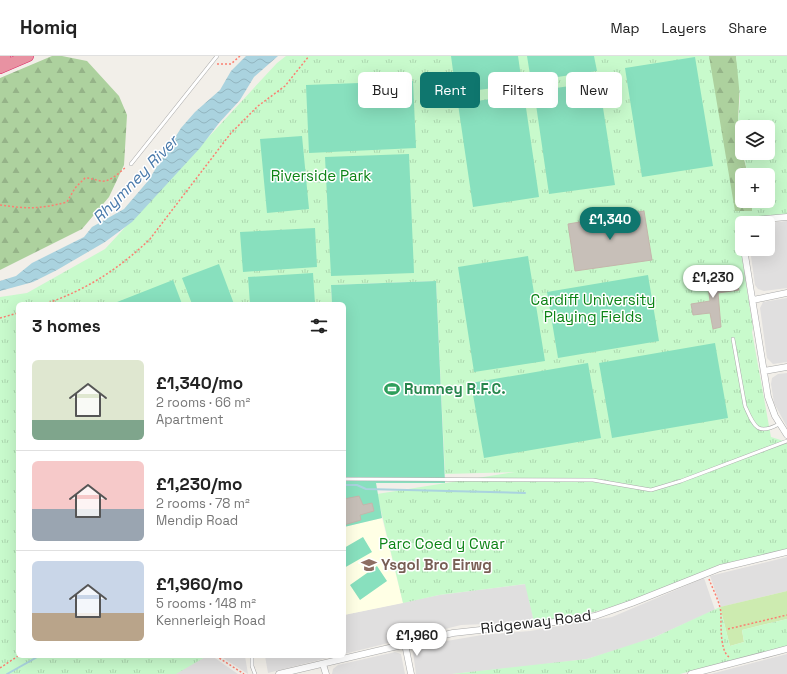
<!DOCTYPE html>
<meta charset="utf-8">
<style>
:root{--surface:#fff;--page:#f2f2f2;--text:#222;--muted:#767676;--line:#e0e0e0;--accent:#0f766e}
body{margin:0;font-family:"Space Grotesk",sans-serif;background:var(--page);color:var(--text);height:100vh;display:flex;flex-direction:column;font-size:15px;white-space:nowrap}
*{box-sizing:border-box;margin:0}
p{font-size:13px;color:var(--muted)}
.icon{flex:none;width:22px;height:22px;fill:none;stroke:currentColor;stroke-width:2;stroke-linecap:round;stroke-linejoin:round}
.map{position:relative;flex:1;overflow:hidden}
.drawer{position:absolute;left:16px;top:246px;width:330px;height:356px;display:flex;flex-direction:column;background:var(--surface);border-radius:6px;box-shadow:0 4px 16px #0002}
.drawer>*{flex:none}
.banner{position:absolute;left:358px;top:16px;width:369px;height:36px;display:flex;gap:8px}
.controls{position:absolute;left:735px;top:64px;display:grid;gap:8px}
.controls a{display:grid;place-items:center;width:40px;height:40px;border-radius:6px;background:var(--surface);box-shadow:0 4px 16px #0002;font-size:20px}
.price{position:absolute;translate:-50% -34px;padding:0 9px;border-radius:14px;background:#fff;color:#222;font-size:13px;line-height:26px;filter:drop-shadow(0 1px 2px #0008)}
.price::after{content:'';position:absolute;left:50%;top:24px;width:12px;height:9px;margin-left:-6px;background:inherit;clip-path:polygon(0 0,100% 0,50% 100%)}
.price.current{background:var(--accent);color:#fff}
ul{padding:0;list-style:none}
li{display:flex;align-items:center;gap:12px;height:100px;padding:0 16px}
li+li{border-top:1px solid var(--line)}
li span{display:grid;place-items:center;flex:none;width:112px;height:80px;border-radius:6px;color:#555}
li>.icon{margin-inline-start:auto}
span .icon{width:48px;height:48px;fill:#fffc;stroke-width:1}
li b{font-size:17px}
h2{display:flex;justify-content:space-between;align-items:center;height:48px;padding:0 16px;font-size:17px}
.chip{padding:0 14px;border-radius:6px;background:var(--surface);box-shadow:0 4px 16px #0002;font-size:14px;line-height:36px}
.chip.current{background:var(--accent);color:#fff}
header{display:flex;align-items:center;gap:24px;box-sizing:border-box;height:56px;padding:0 20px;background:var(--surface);border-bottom:1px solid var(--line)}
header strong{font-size:19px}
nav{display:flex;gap:22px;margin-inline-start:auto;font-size:14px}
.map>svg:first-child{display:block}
.residential{fill:#e0dfdf}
.education{fill:#ffffe5}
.grass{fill:#cdebb0}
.forest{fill:url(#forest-firs)}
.park{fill:url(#park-tufts)}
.pitch{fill:#88e0be}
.water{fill:url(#water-waves)}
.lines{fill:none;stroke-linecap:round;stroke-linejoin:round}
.stream{stroke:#aad3df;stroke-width:2}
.building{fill:#c7bfb8;stroke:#c4b6ab}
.lane-casing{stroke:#a9a9a9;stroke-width:4}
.street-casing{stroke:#a9a9a9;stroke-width:7}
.highway-casing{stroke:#dc2a67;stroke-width:12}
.path{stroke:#fa8072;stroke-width:1.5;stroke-dasharray:2 2;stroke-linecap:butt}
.lane{stroke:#fff;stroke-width:3}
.street{stroke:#fff;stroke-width:6}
.highway{stroke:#e892a2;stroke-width:11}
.labels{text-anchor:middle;stroke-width:3;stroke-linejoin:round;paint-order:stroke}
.park-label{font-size:15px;fill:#0c8416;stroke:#fff}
.leisure-label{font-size:15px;font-weight:bold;fill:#27864d;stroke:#fff;text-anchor:start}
.education-label{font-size:15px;font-weight:bold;fill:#785e54;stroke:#fff;text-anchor:start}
.street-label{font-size:15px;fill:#222;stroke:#fff}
.water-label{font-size:16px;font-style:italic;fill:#4a7aab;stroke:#fff}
</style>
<header>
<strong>Homiq</strong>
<nav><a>Map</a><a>Layers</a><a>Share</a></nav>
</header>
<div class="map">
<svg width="787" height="618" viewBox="0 0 787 618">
<defs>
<pattern id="forest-firs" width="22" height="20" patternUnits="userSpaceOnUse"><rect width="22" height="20" fill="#add19e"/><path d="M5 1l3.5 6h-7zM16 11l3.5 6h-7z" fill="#95b388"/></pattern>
<pattern id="park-tufts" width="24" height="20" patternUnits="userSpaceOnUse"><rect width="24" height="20" fill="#c8facc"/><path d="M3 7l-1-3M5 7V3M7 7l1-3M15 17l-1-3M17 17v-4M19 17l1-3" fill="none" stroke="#acd6af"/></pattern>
<pattern id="water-waves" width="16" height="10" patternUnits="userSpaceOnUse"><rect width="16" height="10" fill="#aad3df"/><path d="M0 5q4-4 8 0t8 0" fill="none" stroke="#92b5bf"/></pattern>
</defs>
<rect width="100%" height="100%" fill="#f2efe9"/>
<path class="residential" d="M787 165V232L764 235 758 233 755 229 750 193H768V167Z
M787 242V306L773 308 767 302 760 252 763 246Z
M787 317V371L774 347 771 328 772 322 778 318Z
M787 501V535L721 551 710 520Z
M704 522 715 554 655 581 624 592 587 603 538 609 452 618H416L413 596 417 590 482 579 530 575 612 561Z
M526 528 534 566 461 569 344 598V559L439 539Z
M395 596 401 598 405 618H332L333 613 338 609Z
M787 598V618H711Z
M207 600H212L238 618H174Z
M220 600H245L248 618Z
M265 600H335L268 617Z"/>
<path class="education" d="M382 462 403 547 344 559V471Z"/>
<path class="grass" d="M787 535V563L742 574 744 586 730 590 720 551Z"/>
<path class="forest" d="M52 0H62L87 5 119 40 127 59 124 109 109 141 82 173 0 214V22Z
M706 0H736L740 27 738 65 739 83 748 119H742V145H752V155H729Z"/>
<path class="park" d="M286 0H709L735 155H752V145H768V119H748L743 97H768V71H742V94L738 65 740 42 736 0H787V159L736 163 753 272 752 276 771 381 787 386V493L719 509 632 545 594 556 534 566 525 528 439 539 403 547 377 438 515 416 445 418 436 225 331 229 332 248H18V600H207L176 618H0V241L27 237 105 193 277 7Z
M720 551 730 590 744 586 742 574 787 563V590L680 618H452L587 603 655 581Z"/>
<path class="pitch" d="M451 0H518L522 28 456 37Z
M527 0H594L597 15 531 25Z
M695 1 713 110 642 121 625 12Z
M413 25 416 92 309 97 306 29Z
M599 26 615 129 549 138 534 35Z
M524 38 539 141 473 151 458 48Z
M302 80 309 153 267 157 260 83Z
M409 98 414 217 331 220 325 101Z
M315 172 317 211 243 216 240 176Z
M528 200 545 305 474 316 458 211Z
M219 208 234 248H192L182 222Z
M313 217 315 248H250L248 221Z
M648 219 659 285 558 302 547 236Z
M173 224 182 248H112Z
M436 225 445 427H376L382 462 344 471V248H332L331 229Z
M715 287 728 362 612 382 599 307Z
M588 307 601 382 484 402 471 327Z
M363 481 372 496 344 512V492Z
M377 510 387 525 360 544 350 529Z"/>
<path class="water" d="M246 0H278L254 21 240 44 219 67 200 92 132 166 105 186 57 214 33 226 0 235V225L16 220 32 207 84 181 92 171 124 153 148 125 181 72 195 56 220 34 231 15Z"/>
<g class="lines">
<path class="stream" d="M344 429H357L366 433 525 437
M7 618 39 600"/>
</g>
<path class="building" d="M644 155 652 204 575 215 568 168Z
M714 214 717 229 737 226 739 234 718 237 721 271 713 273 710 257 693 259 691 248 710 245 706 215Z
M359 440 363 449 372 447 374 455 360 459 361 464 344 469V443Z"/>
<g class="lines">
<defs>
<path id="lane" d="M131 108 217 0
M733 283 745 350C754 370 757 380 779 368
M344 423 593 424 651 434 681 425 787 385
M252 600V610L255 618"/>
<path id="street" d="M747 167 753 164 787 161
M742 176V177
M744 193 768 341 775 360 787 379
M753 244 787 237
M764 315 787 311
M405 588 411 618
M323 608 326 618
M279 618 453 577 564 565 595 560 632 547 720 512 787 496
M691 618 787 593"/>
<path id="highway" d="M0 2 5 0
M0 12 28 0"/>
</defs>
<use href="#lane" class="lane-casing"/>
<use href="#street" class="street-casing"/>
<use href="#highway" class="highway-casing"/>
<path class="path" d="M217 8H231L240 0
M0 149C27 153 41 153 67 146L75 132 85 122C91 122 95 124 101 125 109 127 120 116 126 111
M45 248C86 234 119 213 150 183L231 77 258 50 285 30 309 0
M0 262 18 257
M709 523C713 534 721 548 721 559 721 569 720 595 729 601
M728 573 787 559
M216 600 244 618
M0 612 18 600"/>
<use href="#lane" class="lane"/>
<use href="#street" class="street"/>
<use href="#highway" class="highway"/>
</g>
<defs>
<symbol id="stadium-bare" viewBox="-9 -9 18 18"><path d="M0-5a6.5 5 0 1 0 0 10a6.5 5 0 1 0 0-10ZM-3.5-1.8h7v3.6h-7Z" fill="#2e9e5b" stroke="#fff" stroke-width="2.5" paint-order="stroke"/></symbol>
<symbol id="school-bare" viewBox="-9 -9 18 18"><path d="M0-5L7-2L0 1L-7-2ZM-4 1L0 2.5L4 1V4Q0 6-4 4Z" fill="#8d6e63" stroke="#fff" stroke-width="2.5" paint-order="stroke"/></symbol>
</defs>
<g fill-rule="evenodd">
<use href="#stadium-bare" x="381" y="322" width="22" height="22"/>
<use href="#school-bare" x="358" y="498" width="22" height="22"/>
</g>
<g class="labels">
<g class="park-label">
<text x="321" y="125">Riverside Park</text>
<text x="593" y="249">Cardiff University<tspan x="593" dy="17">Playing Fields</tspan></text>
<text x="442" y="493">Parc Coed y Cwar</text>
</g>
<g class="leisure-label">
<text x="404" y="338">Rumney R.F.C.</text>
</g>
<g class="education-label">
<text x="381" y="514">Ysgol Bro Eirwg</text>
</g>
<g class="street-label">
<text transform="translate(536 566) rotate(-7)" y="5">Ridgeway Road</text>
</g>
<g class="water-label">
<text transform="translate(135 123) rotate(-46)" y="6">Rhymney River</text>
</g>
</g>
</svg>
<div class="controls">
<a><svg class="icon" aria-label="layers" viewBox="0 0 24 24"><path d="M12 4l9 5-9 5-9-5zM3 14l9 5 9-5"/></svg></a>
<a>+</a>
<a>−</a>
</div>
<b class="price current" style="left:610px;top:185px">£1,340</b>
<b class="price" style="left:713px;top:243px">£1,230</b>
<b class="price" style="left:417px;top:601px">£1,960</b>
<div class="banner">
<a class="chip">Buy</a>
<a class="chip current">Rent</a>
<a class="chip">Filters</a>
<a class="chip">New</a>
</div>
<section class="drawer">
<h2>3 homes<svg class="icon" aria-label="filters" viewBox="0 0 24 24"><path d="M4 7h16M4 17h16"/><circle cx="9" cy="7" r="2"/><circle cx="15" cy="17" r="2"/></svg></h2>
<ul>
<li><span style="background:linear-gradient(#dfe7d0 75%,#7fa58c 0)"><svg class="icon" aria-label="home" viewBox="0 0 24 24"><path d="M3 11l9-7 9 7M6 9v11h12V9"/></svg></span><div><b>£1,340/mo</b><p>2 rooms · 66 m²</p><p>Apartment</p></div></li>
<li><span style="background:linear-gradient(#f6c9c9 60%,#9aa5b1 0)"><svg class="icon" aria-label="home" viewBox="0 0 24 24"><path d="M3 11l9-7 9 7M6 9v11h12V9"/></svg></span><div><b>£1,230/mo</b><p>2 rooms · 78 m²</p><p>Mendip Road</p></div></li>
<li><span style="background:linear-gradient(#c9d6e8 65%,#b9a48a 0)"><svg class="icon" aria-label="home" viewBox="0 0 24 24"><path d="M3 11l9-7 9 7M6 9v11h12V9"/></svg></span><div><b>£1,960/mo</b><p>5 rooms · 148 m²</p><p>Kennerleigh Road</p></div></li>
</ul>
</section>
</div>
